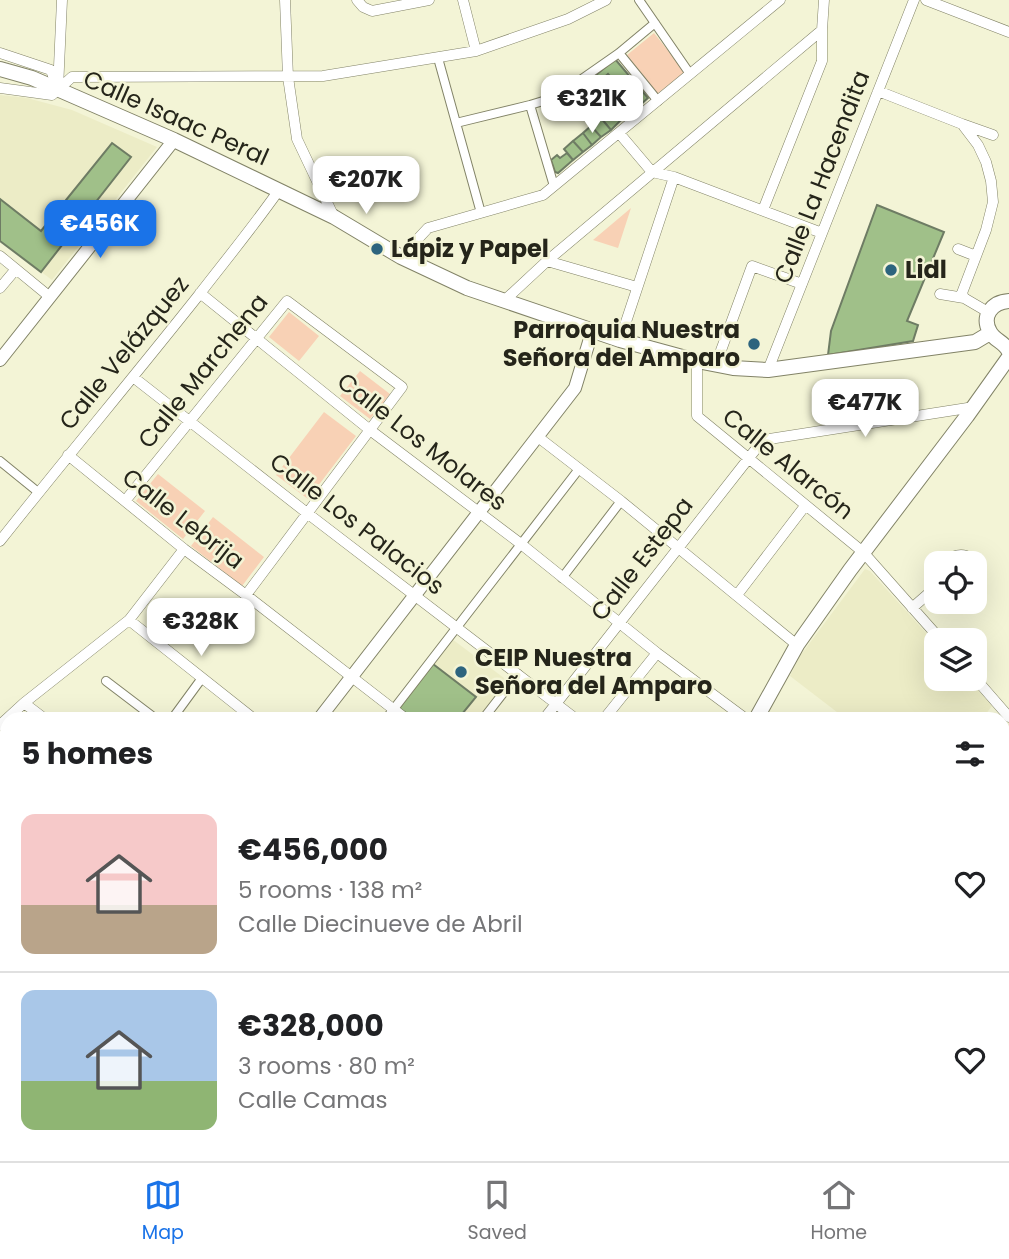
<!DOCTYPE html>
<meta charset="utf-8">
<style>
:root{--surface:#fff;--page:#f2f2f2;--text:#202124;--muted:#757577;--line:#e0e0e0;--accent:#1a73e8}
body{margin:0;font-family:Poppins,sans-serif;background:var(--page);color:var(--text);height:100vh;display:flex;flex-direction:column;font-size:26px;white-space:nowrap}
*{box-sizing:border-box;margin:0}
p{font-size:23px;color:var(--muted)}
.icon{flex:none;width:38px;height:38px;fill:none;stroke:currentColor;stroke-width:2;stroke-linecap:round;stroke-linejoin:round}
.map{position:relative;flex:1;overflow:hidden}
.side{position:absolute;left:0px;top:712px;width:1010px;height:450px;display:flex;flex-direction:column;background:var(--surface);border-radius:21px 21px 0 0;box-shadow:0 7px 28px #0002}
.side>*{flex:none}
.controls{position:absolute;left:924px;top:551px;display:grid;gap:14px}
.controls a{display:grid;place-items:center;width:63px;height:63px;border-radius:14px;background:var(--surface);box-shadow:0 7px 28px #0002;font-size:35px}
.price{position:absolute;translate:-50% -60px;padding:0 16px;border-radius:14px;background:#fff;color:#222;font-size:23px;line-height:46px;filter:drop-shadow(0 2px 4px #0008)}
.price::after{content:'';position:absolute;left:50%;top:42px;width:21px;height:16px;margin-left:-10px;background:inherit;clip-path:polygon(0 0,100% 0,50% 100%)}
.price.active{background:var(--accent);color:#fff}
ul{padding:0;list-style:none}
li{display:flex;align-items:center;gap:21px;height:175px;padding:0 21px}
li+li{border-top:2px solid var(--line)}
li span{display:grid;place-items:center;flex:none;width:196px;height:140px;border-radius:14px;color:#555}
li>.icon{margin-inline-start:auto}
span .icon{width:84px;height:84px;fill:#fffc;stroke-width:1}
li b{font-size:30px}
h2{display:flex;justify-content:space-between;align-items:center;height:84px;padding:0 21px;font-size:30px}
.dock{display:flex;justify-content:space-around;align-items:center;height:98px;border-top:2px solid var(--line);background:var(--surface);font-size:19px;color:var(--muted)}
.dock a{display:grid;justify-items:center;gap:4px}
.dock .active{color:var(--accent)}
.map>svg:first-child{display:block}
.built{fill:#ececc6}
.green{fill:#f8d1b5}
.building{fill:#a0c089;stroke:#6e7c64;stroke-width:2}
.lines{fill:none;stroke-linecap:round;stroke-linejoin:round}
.pedestrian-casing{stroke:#828367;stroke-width:10}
.minor-casing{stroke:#828367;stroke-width:11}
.tertiary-casing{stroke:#828367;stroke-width:14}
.secondary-casing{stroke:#828367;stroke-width:16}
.pedestrian{stroke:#fff;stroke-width:8}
.minor{stroke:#fff;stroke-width:10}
.tertiary{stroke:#fff;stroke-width:12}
.secondary{stroke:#fff;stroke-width:14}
.poi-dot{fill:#2d647e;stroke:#f3f4d6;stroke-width:2.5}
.labels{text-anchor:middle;stroke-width:5;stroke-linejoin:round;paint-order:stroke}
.street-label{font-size:24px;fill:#25251a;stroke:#f3f4d6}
.poi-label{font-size:24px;font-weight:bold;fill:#25251a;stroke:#f3f4d6;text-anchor:start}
</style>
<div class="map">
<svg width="1009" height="1161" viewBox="0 0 1009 1161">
<rect width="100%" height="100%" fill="#f3f4d6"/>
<path class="built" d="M0 95 27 98 72 110 157 147 52 280 0 241Z
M865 569 870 571 936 644V679H968L992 706 985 715 989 719H846L790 676 800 656Z
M452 639 508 681 478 719H414L399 708Z
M1003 735 1009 742V838L1003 839Z"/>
<path class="green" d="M654 33 685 72 657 94 627 55Z
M631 208 618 248 593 240Z
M289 312 319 336 299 361 269 337Z
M360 371 390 394 370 419 340 396Z
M324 412 356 436 308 499 276 475Z
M158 474 205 511 183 539 136 501Z
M213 517 264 557 242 586 191 546Z
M1009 838V1005H1003V840Z"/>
<path class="building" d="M615 59 632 79 620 88 608 74 601 80 596 75Z
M632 79 648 98 630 114 625 108 632 102 620 88Z
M620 102 630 114 620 121 611 109Z
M611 109 620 121 611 130 601 118Z
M601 118 611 130 601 137 591 126Z
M591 126 601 137 592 145 583 133Z
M583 133 592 145 583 152 573 141Z
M573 141 583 152 573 160 564 149Z
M112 143 131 157 41 272 0 241V199L41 231Z
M567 153 573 160 558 173 555 172 551 160 557 155 560 158Z
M877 205 944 232 907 321 918 325 913 341 828 355 831 331Z
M433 664 476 697 458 719H414L399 708Z"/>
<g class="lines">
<defs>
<path id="pedestrian" d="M639 0 690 74
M619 53 658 101
M438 58 481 213
M530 105 554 186
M456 123 530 105 556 97 619 53 655 23
M0 461 38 492
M562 578 621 501
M106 681 156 719
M172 719 202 678
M386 719 579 469
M483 719 518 674"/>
<path id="minor" d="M285 0 288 77 297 139 334 217
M357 0 363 7 372 11 429 0
M463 0 476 51
M926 0 1009 32
M0 53 51 70 56 85
M0 88 52 95 72 77 323 76 476 51 568 19 606 0
M58 89 62 0
M878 91 962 124 978 145 986 162 991 181 993 202 986 230 962 293 964 298 988 312
M962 124 993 135
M619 133 652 172 674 177 822 233
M763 210 822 61V30L824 0
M958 249 976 256
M0 256 50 297
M401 257 428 228 543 195 780 0
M547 261 637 287
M0 288 16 269
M200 293 370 430 521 544 657 653 746 719
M940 294 964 298
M505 300 547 261 822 30
M620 340 674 177
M697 361V416L863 552 941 640
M716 364 752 266 802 284
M768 370 914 0
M133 377 307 513 576 719
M538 437 621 501 797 645
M68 455 184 549 246 595 406 719
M125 501 287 301 402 387 246 595
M0 541C65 459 133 378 198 296 225 261 253 227 279 190
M944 564C961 544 986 561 975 584
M737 595 805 506
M912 608 936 587
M129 620 254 719
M975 678 1009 717
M24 703 45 719
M544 719 763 440 974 407
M604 719 657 653
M0 725 24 703 129 620 184 549
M0 766 7 772
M0 852 7 858
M0 900 7 891
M0 961 7 967
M1003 1014 1009 1015
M0 1071 7 1077
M1003 1097H1009
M106 1155 114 1161
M250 1155 258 1161
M393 1155 401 1161
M589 1155 605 1161
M821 1155 837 1161
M198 1161 203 1155
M461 1161 465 1155
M847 1161V1155
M929 1161V1155"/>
<path id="tertiary" d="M0 360 174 140
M319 719 575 388 592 332
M0 1130 7 1121"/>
<path id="secondary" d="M0 69 32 78 174 140 334 217 401 257 467 288 620 340 697 361 733 368 768 370 975 342 990 333
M1009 301C992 302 981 316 990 332 995 341 1005 342 1009 352
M756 719 797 645 850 570 967 416 1009 357
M586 1161 588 1155"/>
</defs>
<use href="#pedestrian" class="pedestrian-casing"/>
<use href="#minor" class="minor-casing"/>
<use href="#tertiary" class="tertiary-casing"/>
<use href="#secondary" class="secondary-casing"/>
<use href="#pedestrian" class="pedestrian"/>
<use href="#minor" class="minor"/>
<use href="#tertiary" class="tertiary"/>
<use href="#secondary" class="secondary"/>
</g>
<g class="poi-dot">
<circle cx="377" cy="249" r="7"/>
<circle cx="891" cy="270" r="7"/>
<circle cx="754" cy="344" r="7"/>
<circle cx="461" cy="672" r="7"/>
</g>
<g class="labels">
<g class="street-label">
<text transform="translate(176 118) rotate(24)" y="8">Calle Isaac Peral</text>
<text transform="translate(822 177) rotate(-69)" y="8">Calle La Hacendita</text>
<text transform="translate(124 353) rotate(-51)" y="8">Calle Velázquez</text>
<text transform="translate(203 371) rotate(-51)" y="8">Calle Marchena</text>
<text transform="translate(422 442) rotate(38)" y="8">Calle Los Molares</text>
<text transform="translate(788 464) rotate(39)" y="8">Calle Alarcón</text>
<text transform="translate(183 519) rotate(38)" y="8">Calle Lebrija</text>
<text transform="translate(357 524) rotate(38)" y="8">Calle Los Palacios</text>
<text transform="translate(642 559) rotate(-52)" y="8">Calle Estepa</text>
</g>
<g class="poi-label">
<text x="391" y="257">Lápiz y Papel</text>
<text x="905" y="278">Lidl</text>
<text x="740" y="338" text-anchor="end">Parroquia Nuestra<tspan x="740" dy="28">Señora del Amparo</tspan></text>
<text x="475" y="666">CEIP Nuestra<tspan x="475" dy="28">Señora del Amparo</tspan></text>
</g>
</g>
</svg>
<div class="controls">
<a><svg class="icon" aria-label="locate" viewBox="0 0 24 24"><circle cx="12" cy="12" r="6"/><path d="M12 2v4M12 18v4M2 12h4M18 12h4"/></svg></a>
<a><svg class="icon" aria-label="layers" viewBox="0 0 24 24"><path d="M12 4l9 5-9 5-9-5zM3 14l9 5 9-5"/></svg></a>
</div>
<b class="price" style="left:592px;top:135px">€321K</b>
<b class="price" style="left:366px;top:216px">€207K</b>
<b class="price active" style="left:100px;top:260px">€456K</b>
<b class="price" style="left:865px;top:439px">€477K</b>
<b class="price" style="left:201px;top:658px">€328K</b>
<section class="side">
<h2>5 homes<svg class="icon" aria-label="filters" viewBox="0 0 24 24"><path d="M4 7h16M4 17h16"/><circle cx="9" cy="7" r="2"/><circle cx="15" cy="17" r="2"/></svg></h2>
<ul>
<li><span style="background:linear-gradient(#f6c9c9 65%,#b9a48a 0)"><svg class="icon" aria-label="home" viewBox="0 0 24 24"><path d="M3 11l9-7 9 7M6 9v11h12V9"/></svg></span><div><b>€456,000</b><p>5 rooms · 138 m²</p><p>Calle Diecinueve de Abril</p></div><svg class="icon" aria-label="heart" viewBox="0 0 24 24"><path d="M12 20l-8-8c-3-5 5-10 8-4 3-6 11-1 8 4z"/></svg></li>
<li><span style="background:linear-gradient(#a9c7e8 65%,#8fb573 0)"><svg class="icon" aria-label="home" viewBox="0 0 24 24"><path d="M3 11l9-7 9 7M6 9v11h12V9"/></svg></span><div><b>€328,000</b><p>3 rooms · 80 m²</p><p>Calle Camas</p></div><svg class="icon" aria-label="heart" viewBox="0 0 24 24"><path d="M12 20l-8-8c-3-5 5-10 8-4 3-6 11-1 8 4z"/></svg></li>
</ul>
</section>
</div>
<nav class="dock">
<a class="active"><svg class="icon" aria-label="map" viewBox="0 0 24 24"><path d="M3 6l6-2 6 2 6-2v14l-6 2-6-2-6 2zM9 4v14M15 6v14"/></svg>Map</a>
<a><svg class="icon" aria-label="saved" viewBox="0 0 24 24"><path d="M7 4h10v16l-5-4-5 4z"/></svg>Saved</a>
<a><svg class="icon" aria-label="home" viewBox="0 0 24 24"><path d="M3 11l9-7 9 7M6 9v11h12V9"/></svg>Home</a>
</nav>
